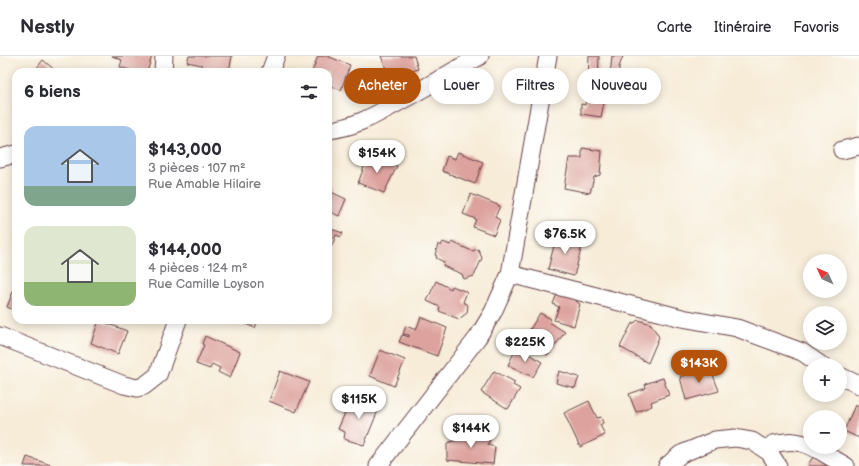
<!DOCTYPE html>
<html lang="fr">
<meta charset="utf-8">
<style>
:root{--surface:#fff;--page:#f7f7f7;--text:#2b2b33;--muted:#7c7c81;--line:#e1e1e2;--accent:#b45309}
body{margin:0;font-family:"Balsamiq Sans",sans-serif;background:var(--page);color:var(--text);height:100vh;display:flex;flex-direction:column;font-size:15px;white-space:nowrap}
*{box-sizing:border-box;margin:0}
p{font-size:13px;color:var(--muted)}
.icon{flex:none;width:22px;height:22px;fill:none;stroke:currentColor;stroke-width:2;stroke-linecap:round;stroke-linejoin:round}
.map{position:relative;flex:1;overflow:hidden}
.drawer{position:absolute;left:12px;top:12px;width:320px;height:256px;display:flex;flex-direction:column;background:var(--surface);border-radius:12px;box-shadow:0 2px 10px #0003}
.drawer>*{flex:none}
.guide{position:absolute;left:344px;top:12px;width:380px;height:36px;display:flex;gap:8px}
.needle{width:26px;rotate:314deg}
.controls{position:absolute;left:803px;top:198px;display:grid;gap:8px}
.controls a{display:grid;place-items:center;width:44px;height:44px;border-radius:50%;background:var(--surface);box-shadow:0 2px 10px #0003;font-size:20px}
.price{position:absolute;translate:-50% -34px;padding:0 9px;border-radius:14px;background:#fff;color:#222;font-size:13px;line-height:26px;filter:drop-shadow(0 1px 2px #0008)}
.price::after{content:'';position:absolute;left:50%;top:24px;width:12px;height:9px;margin-left:-6px;background:inherit;clip-path:polygon(0 0,100% 0,50% 100%)}
.price.current{background:var(--accent);color:#fff}
ul{padding:0;list-style:none}
li{display:flex;align-items:center;gap:12px;height:100px;padding:0 12px}
li span{display:grid;place-items:center;flex:none;width:112px;height:80px;border-radius:12px;color:#555}
li>.icon{margin-inline-start:auto}
span .icon{width:48px;height:48px;fill:#fffc;stroke-width:1}
li b{font-size:17px}
h2{display:flex;justify-content:space-between;align-items:center;height:48px;padding:0 12px;font-size:17px}
.pill{padding:0 14px;border-radius:18px;background:var(--surface);box-shadow:0 2px 10px #0003;font-size:14px;line-height:36px}
.pill.current{background:var(--accent);color:#fff}
header{display:flex;align-items:center;gap:24px;box-sizing:border-box;height:56px;padding:0 20px;background:var(--surface);border-bottom:1px solid var(--line)}
header strong{font-size:19px}
nav{display:flex;gap:22px;margin-inline-start:auto;font-size:14px}
.map>svg:first-child{display:block}
.building{fill:#dda29d}
.lines{fill:none;stroke-linecap:round;stroke-linejoin:round}
.minor-casing{stroke:#643e45;stroke-width:19}
.minor{stroke:#fff;stroke-width:17}
</style>
<header>
<strong>Nestly</strong>
<nav><a>Carte</a><a>Itinéraire</a><a>Favoris</a></nav>
</header>
<div class="map">
<svg width="859" height="410" viewBox="0 0 859 410">
<rect width="100%" height="100%" fill="#fdfcf7"/>
<filter id="ink" filterUnits="userSpaceOnUse"><feTurbulence type="fractalNoise" baseFrequency=".025" numOctaves="2"/><feDisplacementMap in="SourceGraphic" scale="8" xChannelSelector="R" yChannelSelector="G"/><feConvolveMatrix kernelMatrix="1 2 1 2 8 2 1 2 1" color-interpolation-filters="sRGB"/></filter>
<filter id="wash" filterUnits="userSpaceOnUse"><feTurbulence type="fractalNoise" baseFrequency=".012" numOctaves="4" result="noise"/><feDisplacementMap in="SourceGraphic" scale="16" xChannelSelector="R" yChannelSelector="G"/><feGaussianBlur stdDeviation="0.9" result="paint"/><feColorMatrix in="noise" values="0 0 0 0 0 0 0 0 0 0 0 0 0 0 0 0 0 1.4 0 .05"/><feComposite in="paint" operator="in"/></filter>
<g filter="url(#wash)">
<rect width="100%" height="100%" fill="#f7ecd8"/>
<g id="blocks">
<path class="building" d="M112 0H152L147 16H136L120 11 122 4Z
M189 0H232L229 16H201L202 9 187 6Z
M318 0H327L350 9 341 34 328 29V16H312Z
M381 0H414L418 13 390 23Z
M589 0H599L598 25 588 24Z
M612 0H623L619 11V24L610 20Z
M43 4 57 16H39L36 13Z
M587 38 605 41 601 61 581 58V48L585 49Z
M582 92 602 95 600 119 594 121 590 137 564 132 569 102H582Z
M458 96 483 106 475 128 442 115 447 100 455 103Z
M369 98 397 110 384 137 358 127Z
M328 130 332 131 331 136 346 143 339 160 328 155Z
M471 138 500 150 495 161 500 164 494 179 473 171 476 163 463 158Z
M328 172 343 177 341 181 336 179 332 190 328 189Z
M557 178 583 186 574 220 548 213Z
M443 186 450 189 452 186 472 195 478 193 482 202 474 220 464 223 462 218 443 210 444 206 436 202 437 200 435 199 438 188 441 190Z
M436 225 451 233 452 230 467 236 463 246 468 249 467 257 459 263 439 255 440 251 427 245Z
M16 228V255L7 251Z
M558 235 574 238 573 243 580 248 574 270 554 264 559 251 553 248Z
M540 257 551 263 549 266 565 276 548 299 534 289 536 287 526 280Z
M421 261 447 272 437 300 399 286 402 279 409 281V279L403 278 406 270 416 274Z
M99 264 127 275 118 298 91 287Z
M236 264H258L255 272Z
M638 264 651 268 659 281 648 307 620 291 631 269Z
M205 280 240 296 230 322 218 316 220 312 212 308 210 313 196 308 204 289 202 288Z
M517 291 542 306 533 321 508 309Z
M380 294 405 304 394 330 370 320Z
M710 311 719 335 686 344 680 321Z
M280 315 309 326 296 356 269 345Z
M494 315 515 326 513 329 520 333 508 353 481 336Z
M559 315 579 321 575 332 556 327Z
M663 322 669 339 651 346 652 350 636 356 629 338 646 332 645 328Z
M353 339 381 351 377 357 364 389 344 383 345 376 338 373Z
M589 345 597 362 601 361 603 367 600 369 605 379 580 391 564 357Z
M855 349 859 351V382L844 375Z
M467 374 477 377H491L488 389 495 391 493 408 447 404V387L457 384 456 379H465Z
M814 400 836 410H810L808 408Z
M27 401 54 410H24Z"/>
</g>
</g>
<g filter="url(#ink)">
<use href="#blocks" fill-opacity="0" stroke="#643e45" stroke-width="1"/>
<g class="lines">
<defs>
<path id="minor" d="M163 16 164 0
M270 16 276 0
M328 74C354 72 377 58 399 46 427 31 453 15 480 0
M842 94 859 90
M0 102 16 98
M510 218 682 262 737 272 802 296 821 309
M0 280 124 329 137 332 144 330 158 319 178 264
M840 320 859 329
M812 391 820 395 846 410
M769 396 773 388C788 385 796 384 810 390
M378 410 478 281 493 256 510 218 548 0
M667 410 681 398 715 384 735 382 752 385 769 396 778 410"/>
</defs>
<use href="#minor" class="minor-casing"/>
<use href="#minor" class="minor"/>
</g>
</g>
</svg>
<div class="controls">
<a><svg class="needle" viewBox="-14 -14 28 28"><path d="M0-13l5 13h-10z" fill="#e53935"/><path d="M0 13l5-13h-10z" fill="#7c7c81"/></svg></a>
<a><svg class="icon" aria-label="layers" viewBox="0 0 24 24"><path d="M12 4l9 5-9 5-9-5zM3 14l9 5 9-5"/></svg></a>
<a>+</a>
<a>−</a>
</div>
<b class="price" style="left:377px;top:118px">$154K</b>
<b class="price" style="left:565px;top:199px">$76.5K</b>
<b class="price" style="left:525px;top:307px">$225K</b>
<b class="price current" style="left:699px;top:328px">$143K</b>
<b class="price" style="left:359px;top:364px">$115K</b>
<b class="price" style="left:471px;top:393px">$144K</b>
<div class="guide">
<a class="pill current">Acheter</a>
<a class="pill">Louer</a>
<a class="pill">Filtres</a>
<a class="pill">Nouveau</a>
</div>
<section class="drawer">
<h2>6 biens<svg class="icon" aria-label="filters" viewBox="0 0 24 24"><path d="M4 7h16M4 17h16"/><circle cx="9" cy="7" r="2"/><circle cx="15" cy="17" r="2"/></svg></h2>
<ul>
<li><span style="background:linear-gradient(#a9c7e8 75%,#7fa58c 0)"><svg class="icon" aria-label="home" viewBox="0 0 24 24"><path d="M3 11l9-7 9 7M6 9v11h12V9"/></svg></span><div><b>$143,000</b><p>3 pièces · 107 m²</p><p>Rue Amable Hilaire</p></div></li>
<li><span style="background:linear-gradient(#dfe7d0 70%,#8fb573 0)"><svg class="icon" aria-label="home" viewBox="0 0 24 24"><path d="M3 11l9-7 9 7M6 9v11h12V9"/></svg></span><div><b>$144,000</b><p>4 pièces · 124 m²</p><p>Rue Camille Loyson</p></div></li>
</ul>
</section>
</div>
